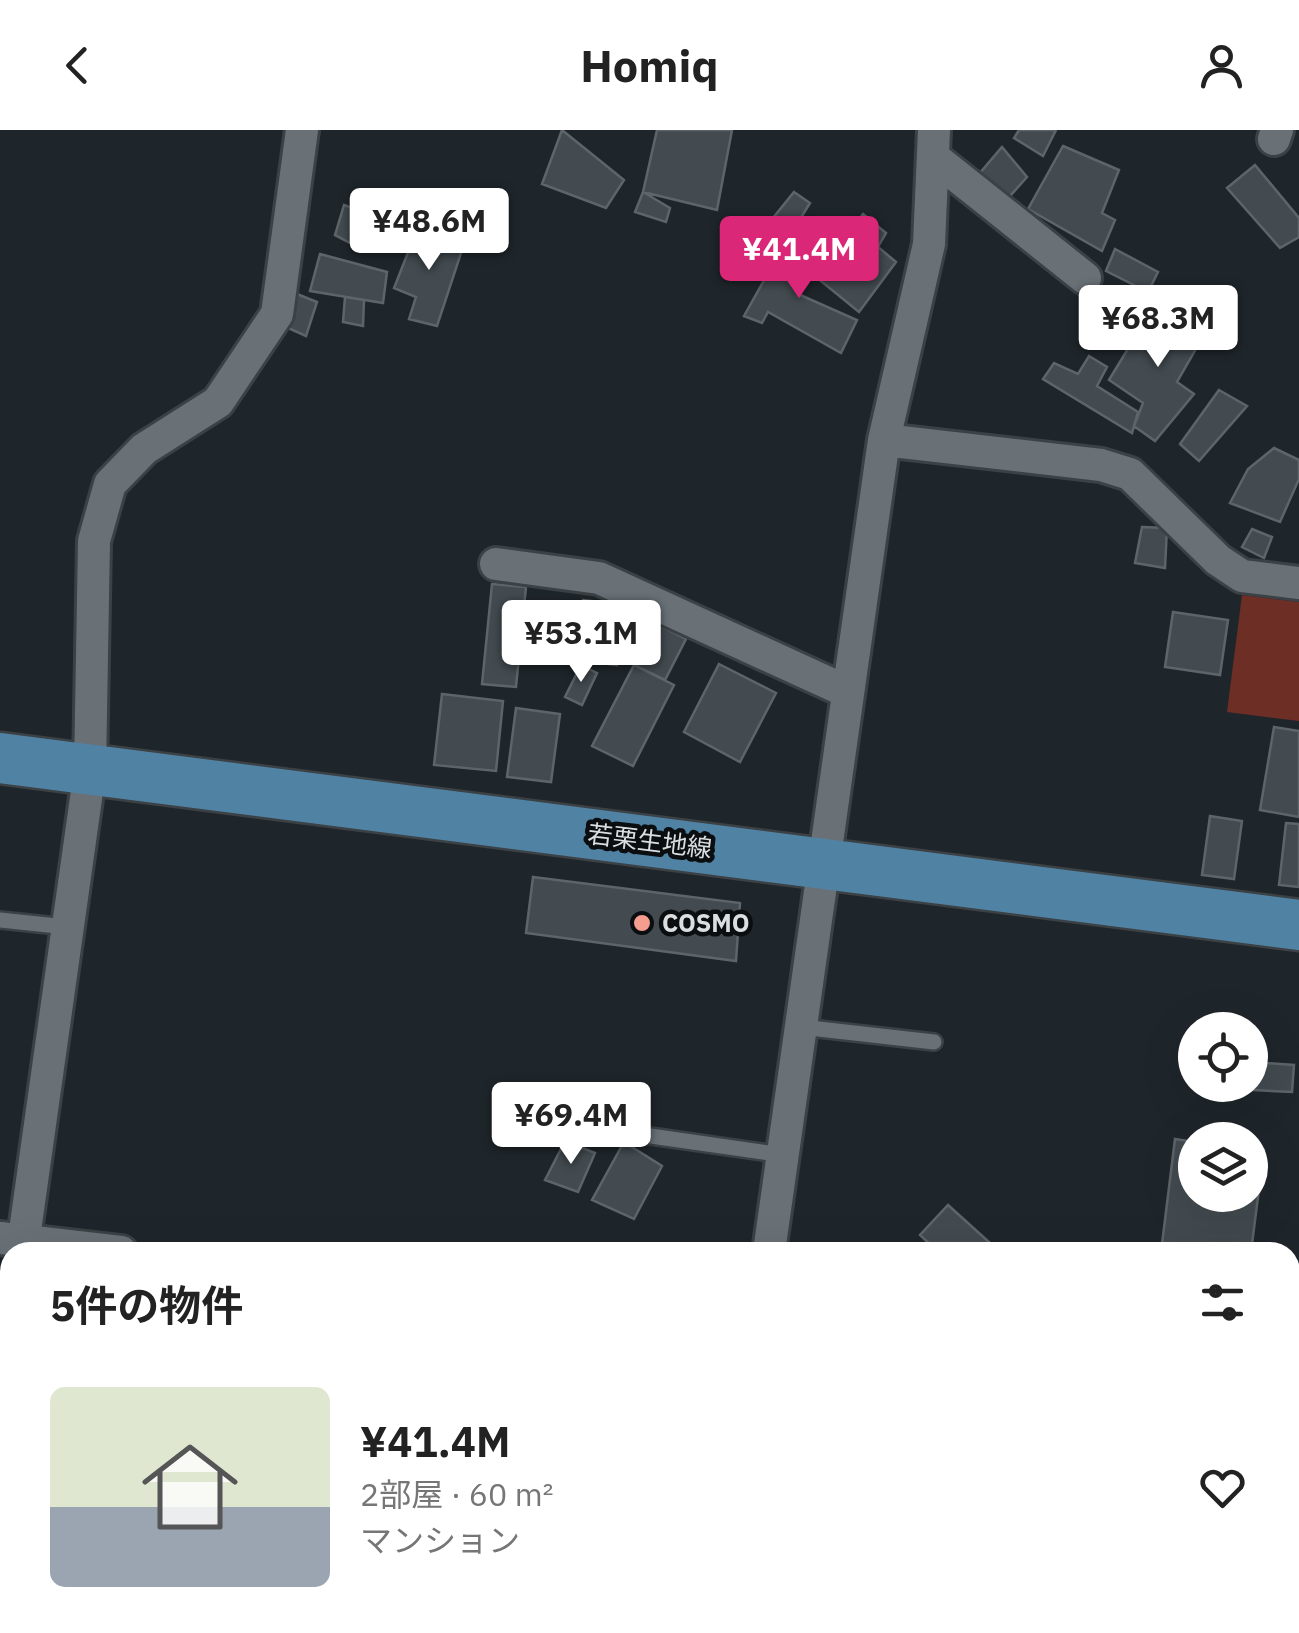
<!DOCTYPE html>
<html lang="ja">
<meta charset="utf-8">
<style>
:root{--surface:#fff;--page:#f6f6f6;--text:#222;--muted:#767676;--line:#e0e0e0;--accent:#db2777}
body{margin:0;font-family:"IBM Plex Sans","Noto Sans JP",sans-serif;background:var(--page);color:var(--text);height:100vh;display:flex;flex-direction:column;font-size:38px;white-space:nowrap}
*{box-sizing:border-box;margin:0}
p{font-size:32px;color:var(--muted)}
.icon{flex:none;width:55px;height:55px;fill:none;stroke:currentColor;stroke-width:2;stroke-linecap:round;stroke-linejoin:round}
.map{position:relative;flex:1;overflow:hidden}
.details{position:absolute;left:0px;top:1112px;width:1300px;height:392px;display:flex;flex-direction:column;background:var(--surface);border-radius:30px 30px 0 0;box-shadow:0 10px 40px #0002}
.details>*{flex:none}
.tools{position:absolute;left:1178px;top:882px;display:grid;gap:20px}
.tools a{display:grid;place-items:center;width:90px;height:90px;border-radius:50%;background:var(--surface);box-shadow:0 10px 40px #0002;font-size:50px}
.price{position:absolute;translate:-50% -85px;padding:0 22px;border-radius:10px;background:#fff;color:#222;font-size:32px;line-height:65px;filter:drop-shadow(0 2px 5px #0008)}
.price::after{content:'';position:absolute;left:50%;top:60px;width:30px;height:22px;margin-left:-15px;background:inherit;clip-path:polygon(0 0,100% 0,50% 100%)}
.price.active{background:var(--accent);color:#fff}
ul{padding:0;list-style:none}
li{display:flex;align-items:center;gap:30px;height:250px;padding:0 50px}
li+li{border-top:2px solid var(--line)}
li span{display:grid;place-items:center;flex:none;width:280px;height:200px;border-radius:15px;color:#555}
li>.icon{margin-inline-start:auto}
span .icon{width:120px;height:120px;fill:#fffc;stroke-width:1}
li b{font-size:42px}
h2{display:flex;justify-content:space-between;align-items:center;height:120px;padding:0 50px;font-size:42px}
header{display:flex;justify-content:space-between;align-items:center;height:130px;padding:0 50px;background:var(--surface);font-size:45px;font-weight:700}
.map>svg:first-child{display:block}
.green{fill:#6d2e25}
.building{fill:#434b50;stroke:#5d656a;stroke-width:2.5}
.lines{fill:none;stroke-linecap:round;stroke-linejoin:round}
.service-casing{stroke:#3b4144;stroke-width:20}
.minor-casing{stroke:#3b4144;stroke-width:38}
.primary-casing{stroke:#3b4144;stroke-width:55}
.service{stroke:#697177;stroke-width:15}
.minor{stroke:#697177;stroke-width:32}
.primary{stroke:#5083a3;stroke-width:50}
.poi-dot{fill:#f59d8f;stroke:#0b0e10;stroke-width:4}
.labels{text-anchor:middle;stroke-width:9;stroke-linejoin:round;paint-order:stroke}
.street-label{font-size:25px;fill:#dadee1;stroke:#0b0e10}
.poi-label{font-size:25px;font-weight:bold;fill:#dadee1;stroke:#0b0e10;text-anchor:start}
</style>
<header><svg class="icon" aria-label="back" viewBox="0 0 24 24"><path d="M15 5l-7 7 7 7"/></svg>Homiq<svg class="icon" aria-label="person" viewBox="0 0 24 24"><circle cx="12" cy="8" r="4"/><path d="M4 21q1-7 8-7t8 7"/></svg></header>
<div class="map">
<svg width="1299" height="1503" viewBox="0 0 1299 1503">
<rect width="100%" height="100%" fill="#1f262b"/>
<path class="green" d="M1242 465 1299 472V591L1227 582Z"/>
<path class="building" d="M562 0 624 50 606 78 542 54Z
M657 0H732L717 80 643 62Z
M1019 0H1056L1043 26 1014 8Z
M1063 16 1119 40 1102 83 1115 90 1102 121 1028 79Z
M1002 17 1027 47 1010 66 979 44Z
M1255 35 1299 88V107L1280 118 1227 58Z
M643 62 670 78 666 92 635 82Z
M794 62 810 73 778 125 756 109Z
M344 75 367 83 354 115 335 105Z
M863 84 886 103 878 117 896 132 859 182 816 147Z
M420 92 464 114 437 196 409 189 416 167 394 158Z
M786 111 813 118 798 164 857 190 841 223 768 182 762 193 744 186Z
M1115 119 1158 142 1148 162 1106 141Z
M320 124 387 142 383 173 310 161Z
M297 164 317 172 306 206 286 197Z
M345 167 364 170 363 196 343 192Z
M1154 176 1204 205 1177 252 1194 264 1155 311 1134 296 1143 273 1109 250Z
M1089 226 1107 237 1097 256 1138 282 1132 303 1043 249 1054 233 1078 244Z
M1219 260 1247 276 1199 331 1180 314Z
M1274 318 1299 330V349L1280 392 1230 373 1248 339Z
M1142 397 1167 398 1165 438 1135 433Z
M1252 399 1272 407 1264 428 1242 417Z
M492 454 526 457 516 557 482 554Z
M583 470 625 475 617 535 575 530Z
M1173 482 1228 490 1220 545 1165 537Z
M655 493 686 509 665 550 634 535Z
M719 534 776 563 740 632 684 602Z
M581 535 597 543 582 575 565 567Z
M634 535 674 555 633 636 592 616Z
M442 564 503 571 496 641 434 635Z
M516 578 560 584 551 652 507 647Z
M1274 597 1299 601V687L1260 680Z
M1210 686 1242 691 1234 749 1202 745Z
M1286 693 1299 694V757L1279 755Z
M533 747 740 773 736 831 526 803Z
M1195 929V955H1250V932L1294 935 1292 962 1193 957Z
M1175 1009 1195 1012V1065H1250V1019L1264 1020 1251 1122H1161Z
M565 1011 595 1023 578 1062 545 1050Z
M624 1012 662 1036 634 1089 592 1070Z
M948 1075 1000 1122H938L920 1105Z"/>
<g class="lines">
<defs>
<path id="service" d="M0 790 67 797
M801 897 934 912
M609 1000 783 1025"/>
<path id="minor" d="M1274 9 1277 0
M933 27 1085 148
M884 310 1101 335 1130 344 1218 430 1242 446 1299 453
M496 434 599 448 848 562
M0 1108 121 1122
M22 1122 90 640 94 411 110 354 144 319 218 272 277 184 302 0
M769 1122 884 310 929 114 934 0
M1290 1211 1299 1152
M1290 1266 1299 1267
M0 1298 10 1217
M721 1503 722 1495
M1257 1503 1258 1495"/>
<path id="primary" d="M0 628 1299 795"/>
</defs>
<use href="#service" class="service-casing"/>
<use href="#minor" class="minor-casing"/>
<use href="#primary" class="primary-casing"/>
<use href="#service" class="service"/>
<use href="#minor" class="minor"/>
<use href="#primary" class="primary"/>
</g>
<circle class="poi-dot" cx="642" cy="793" r="10"/>
<g class="labels">
<g class="street-label">
<text transform="translate(650 711) rotate(7)" y="9">若栗生地線</text>
</g>
<g class="poi-label">
<text x="662" y="802">COSMO</text>
</g>
</g>
</svg>
<div class="tools">
<a><svg class="icon" aria-label="locate" viewBox="0 0 24 24"><circle cx="12" cy="12" r="6"/><path d="M12 2v4M12 18v4M2 12h4M18 12h4"/></svg></a>
<a><svg class="icon" aria-label="layers" viewBox="0 0 24 24"><path d="M12 4l9 5-9 5-9-5zM3 14l9 5 9-5"/></svg></a>
</div>
<b class="price" style="left:429px;top:143px">¥48.6M</b>
<b class="price active" style="left:799px;top:171px">¥41.4M</b>
<b class="price" style="left:1158px;top:240px">¥68.3M</b>
<b class="price" style="left:581px;top:555px">¥53.1M</b>
<b class="price" style="left:571px;top:1037px">¥69.4M</b>
<section class="details">
<h2>5件の物件<svg class="icon" aria-label="filters" viewBox="0 0 24 24"><path d="M4 7h16M4 17h16"/><circle cx="9" cy="7" r="2"/><circle cx="15" cy="17" r="2"/></svg></h2>
<ul>
<li><span style="background:linear-gradient(#dfe7d0 60%,#9aa5b1 0)"><svg class="icon" aria-label="home" viewBox="0 0 24 24"><path d="M3 11l9-7 9 7M6 9v11h12V9"/></svg></span><div><b>¥41.4M</b><p>2部屋 · 60 m²</p><p>マンション</p></div><svg class="icon" aria-label="heart" viewBox="0 0 24 24"><path d="M12 20l-8-8c-3-5 5-10 8-4 3-6 11-1 8 4z"/></svg></li>
</ul>
</section>
</div>
